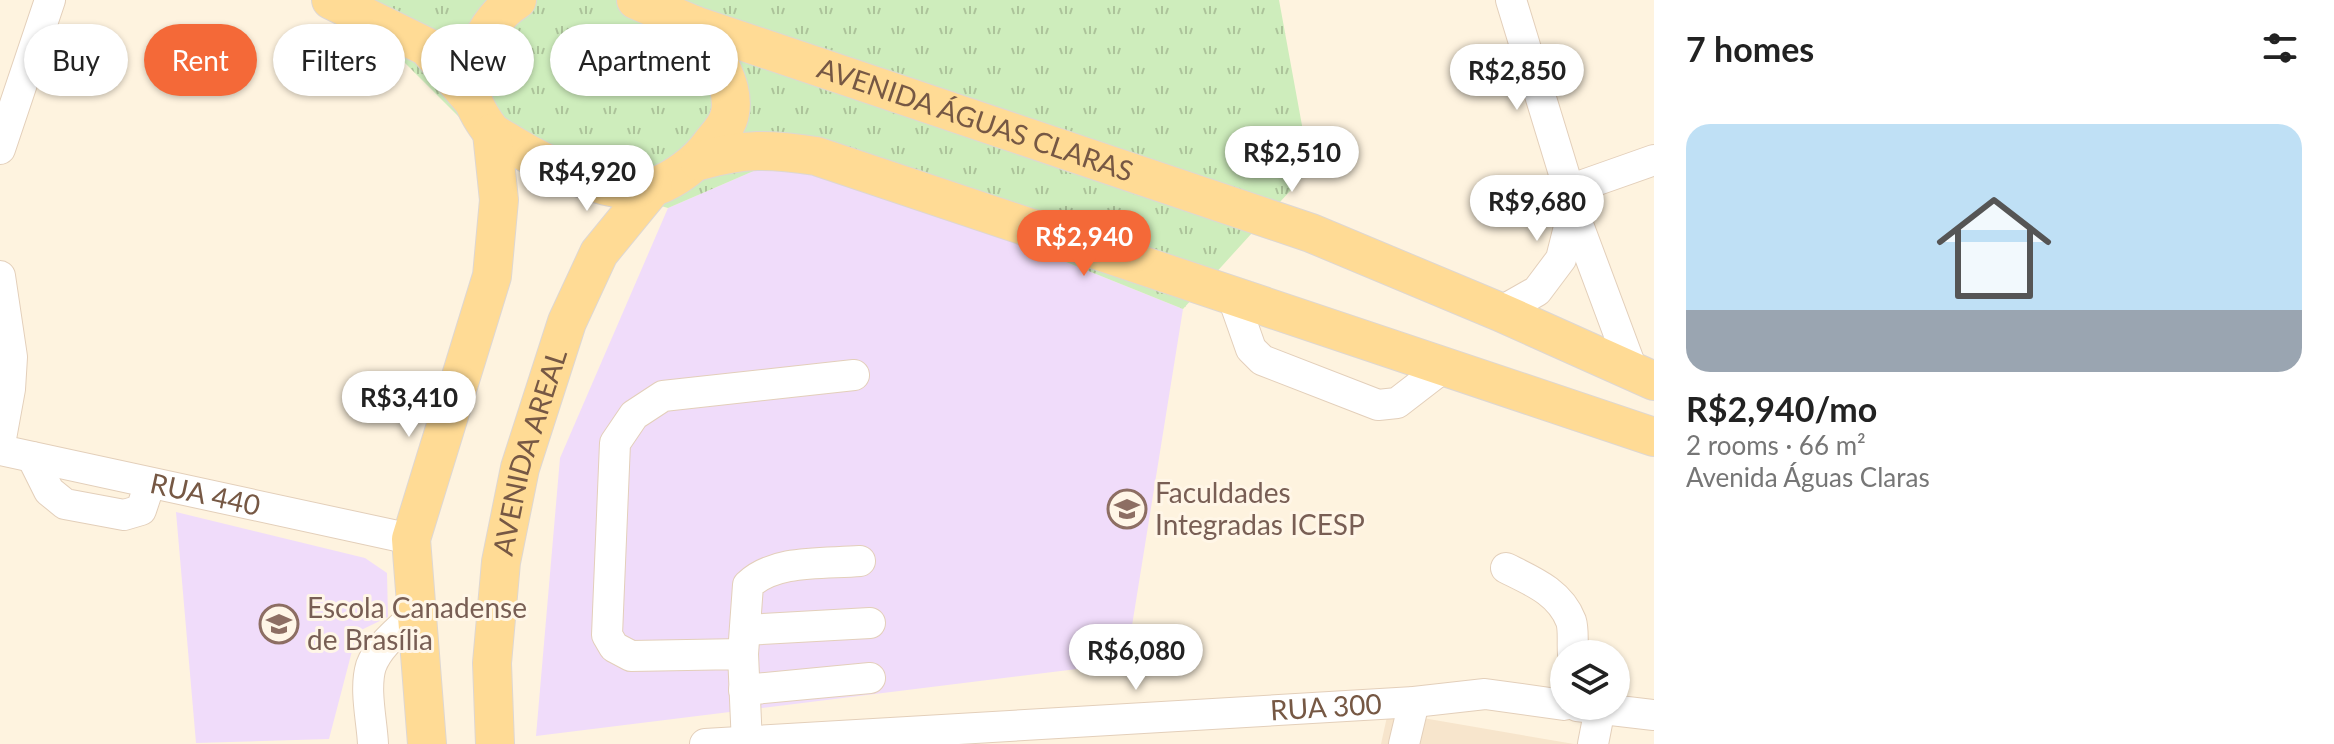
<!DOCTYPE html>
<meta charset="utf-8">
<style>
:root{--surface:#fff;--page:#f6f6f6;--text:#222;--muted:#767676;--accent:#f46938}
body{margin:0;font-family:Lato,sans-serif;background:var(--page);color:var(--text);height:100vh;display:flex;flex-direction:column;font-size:30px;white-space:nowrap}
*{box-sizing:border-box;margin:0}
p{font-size:26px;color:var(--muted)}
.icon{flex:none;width:44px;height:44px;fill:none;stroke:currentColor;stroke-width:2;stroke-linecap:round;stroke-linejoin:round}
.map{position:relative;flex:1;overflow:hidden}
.drawer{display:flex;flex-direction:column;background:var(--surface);width:680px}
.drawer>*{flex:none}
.guide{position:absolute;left:24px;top:24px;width:760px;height:72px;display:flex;gap:16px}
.tools{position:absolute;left:1550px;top:640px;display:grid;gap:16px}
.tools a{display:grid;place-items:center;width:80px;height:80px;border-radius:50%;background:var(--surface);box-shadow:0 2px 6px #0004;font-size:40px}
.price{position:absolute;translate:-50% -68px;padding:0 18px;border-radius:28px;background:#fff;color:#222;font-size:26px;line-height:52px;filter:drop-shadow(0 2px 4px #0008)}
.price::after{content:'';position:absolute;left:50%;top:48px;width:24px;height:18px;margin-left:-12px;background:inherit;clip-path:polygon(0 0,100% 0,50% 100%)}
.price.selected{background:var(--accent);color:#fff}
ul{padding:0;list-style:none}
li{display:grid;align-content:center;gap:16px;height:424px;padding:0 32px}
li span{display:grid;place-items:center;height:248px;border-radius:24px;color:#555}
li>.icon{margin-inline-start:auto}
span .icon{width:144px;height:144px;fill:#fffc;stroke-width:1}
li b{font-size:34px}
h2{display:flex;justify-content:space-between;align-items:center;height:96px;padding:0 32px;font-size:34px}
.pill{padding:0 28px;border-radius:36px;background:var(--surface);box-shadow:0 2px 6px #0004;font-size:28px;line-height:72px}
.pill.selected{background:var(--accent);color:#fff}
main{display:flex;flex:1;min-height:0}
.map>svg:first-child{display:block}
.residential{fill:#f7e5cc}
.education{fill:#f0dcfa}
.grass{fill:url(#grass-tufts)}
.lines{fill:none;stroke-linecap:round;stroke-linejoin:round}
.minor-casing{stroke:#e3cfba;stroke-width:32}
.major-casing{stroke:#ded7d2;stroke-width:40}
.minor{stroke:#fff;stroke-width:30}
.major{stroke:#ffdb95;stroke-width:38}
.labels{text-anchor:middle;stroke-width:6;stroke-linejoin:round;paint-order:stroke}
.street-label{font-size:28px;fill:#765844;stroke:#fff6e7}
.education-label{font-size:28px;fill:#785e54;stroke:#fff6e7;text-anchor:start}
</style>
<main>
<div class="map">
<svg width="1654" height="744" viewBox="0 0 1654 744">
<defs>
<pattern id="grass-tufts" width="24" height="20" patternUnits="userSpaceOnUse" patternTransform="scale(2)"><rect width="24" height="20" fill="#ceedbc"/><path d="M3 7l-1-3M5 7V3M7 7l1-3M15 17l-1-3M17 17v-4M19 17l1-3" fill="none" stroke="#acc39a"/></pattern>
</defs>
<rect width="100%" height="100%" fill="#fef3df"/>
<path class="residential" d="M1388 712 1574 744H1381Z"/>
<path class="education" d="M795 153 1183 309 1126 663 536 736 560 458 668 208Z
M176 512 365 558 387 573 388 617 357 632 329 739 196 743Z"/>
<path class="grass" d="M342 0H1279L1310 169 1183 309 795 153 668 208 501 159Z"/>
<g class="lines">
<defs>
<g id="minor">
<path d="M1511 0 1569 190 1573 211 1633 372"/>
<path d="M0 149 50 0"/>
<path d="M1569 190 1654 160"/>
<path d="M0 276 12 357 10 389 0 444"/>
<path d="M1232 295 1251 349 1262 360 1378 405 1397 403 1445 366"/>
<path d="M1500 312 1537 291 1561 259 1573 211"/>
<path id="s1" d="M0 450 411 539"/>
<path d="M32 457 49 491 65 504 124 515 141 510 150 483"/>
<path d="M1506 568C1532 581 1560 592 1571 621 1574 630 1572 644 1573 654"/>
<path d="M745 630 870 623"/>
<path d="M743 654 748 585C775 559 824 564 860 561"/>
<path d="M744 690 870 678"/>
<path d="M1577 706 1654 715"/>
<path d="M373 744C372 721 364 689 371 666 379 644 402 628 418 612"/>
<path id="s2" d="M705 744 1414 702 1485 694 1564 705"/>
<path d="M747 744 743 654 631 656 614 647 607 635 615 443 634 415 663 396 854 375"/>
<path d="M1404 744 1414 702"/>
<path d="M1593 744 1600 708"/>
</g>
<g id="major">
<path d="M331 0 427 47 473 101"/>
<path d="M517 0C487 19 465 63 473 99 475 108 485 124 491 131 496 136 505 140 511 144 544 164 615 200 654 187 676 179 698 162 711 144 719 134 728 125 730 113 736 82 710 49 694 25"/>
<path id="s3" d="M636 0 694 25 1311 233 1500 312 1654 381"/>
<path d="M699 161C744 148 770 149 816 156L1654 437"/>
<path d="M427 744 411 539 492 276 499 200 492 133"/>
<path id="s4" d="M495 744 492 663 501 562 520 468 567 322 599 253 653 187"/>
</g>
</defs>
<use href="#minor" class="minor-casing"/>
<use href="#major" class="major-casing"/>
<use href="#minor" class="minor"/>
<use href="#major" class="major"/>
</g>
<defs>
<symbol id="school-ring" viewBox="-11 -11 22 22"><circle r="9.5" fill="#fff6e7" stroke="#8d6e63" stroke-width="1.5"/><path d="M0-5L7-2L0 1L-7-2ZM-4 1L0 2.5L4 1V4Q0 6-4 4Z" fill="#8d6e63"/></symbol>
</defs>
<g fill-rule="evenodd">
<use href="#school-ring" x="1105" y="487" width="44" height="44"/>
<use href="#school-ring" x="257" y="602" width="44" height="44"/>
</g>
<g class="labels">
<g class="street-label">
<text dy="10" stroke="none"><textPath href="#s3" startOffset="360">AVENIDA ÁGUAS CLARAS</textPath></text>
<text dy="10" stroke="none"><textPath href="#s4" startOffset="296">AVENIDA AREAL</textPath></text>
<text dy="10" stroke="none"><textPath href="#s1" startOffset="210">RUA 440</textPath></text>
<text dy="10" stroke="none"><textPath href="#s2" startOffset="622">RUA 300</textPath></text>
</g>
<g class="education-label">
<text x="1155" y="503">Faculdades<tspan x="1155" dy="32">Integradas ICESP</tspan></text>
<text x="307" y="618">Escola Canadense<tspan x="307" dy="32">de Brasília</tspan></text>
</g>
</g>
</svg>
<div class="tools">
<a><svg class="icon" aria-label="layers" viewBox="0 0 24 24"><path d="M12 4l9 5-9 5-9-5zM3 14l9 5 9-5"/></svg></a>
</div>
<b class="price" style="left:1517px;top:112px">R$2,850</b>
<b class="price" style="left:1292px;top:194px">R$2,510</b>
<b class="price" style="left:587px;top:213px">R$4,920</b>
<b class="price" style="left:1537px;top:243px">R$9,680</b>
<b class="price selected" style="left:1084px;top:278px">R$2,940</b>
<b class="price" style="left:409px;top:439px">R$3,410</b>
<b class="price" style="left:1136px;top:692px">R$6,080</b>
<div class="guide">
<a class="pill">Buy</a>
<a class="pill selected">Rent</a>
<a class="pill">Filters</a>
<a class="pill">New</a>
<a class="pill">Apartment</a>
</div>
</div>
<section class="drawer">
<h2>7 homes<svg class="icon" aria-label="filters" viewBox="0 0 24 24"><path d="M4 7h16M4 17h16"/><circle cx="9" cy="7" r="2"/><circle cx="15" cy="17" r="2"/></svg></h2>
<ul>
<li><span style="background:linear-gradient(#bfe0f5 75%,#9aa5b1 0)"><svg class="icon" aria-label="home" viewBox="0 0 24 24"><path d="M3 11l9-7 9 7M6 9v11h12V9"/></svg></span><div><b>R$2,940/mo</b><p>2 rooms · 66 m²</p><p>Avenida Águas Claras</p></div></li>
</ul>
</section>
</main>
